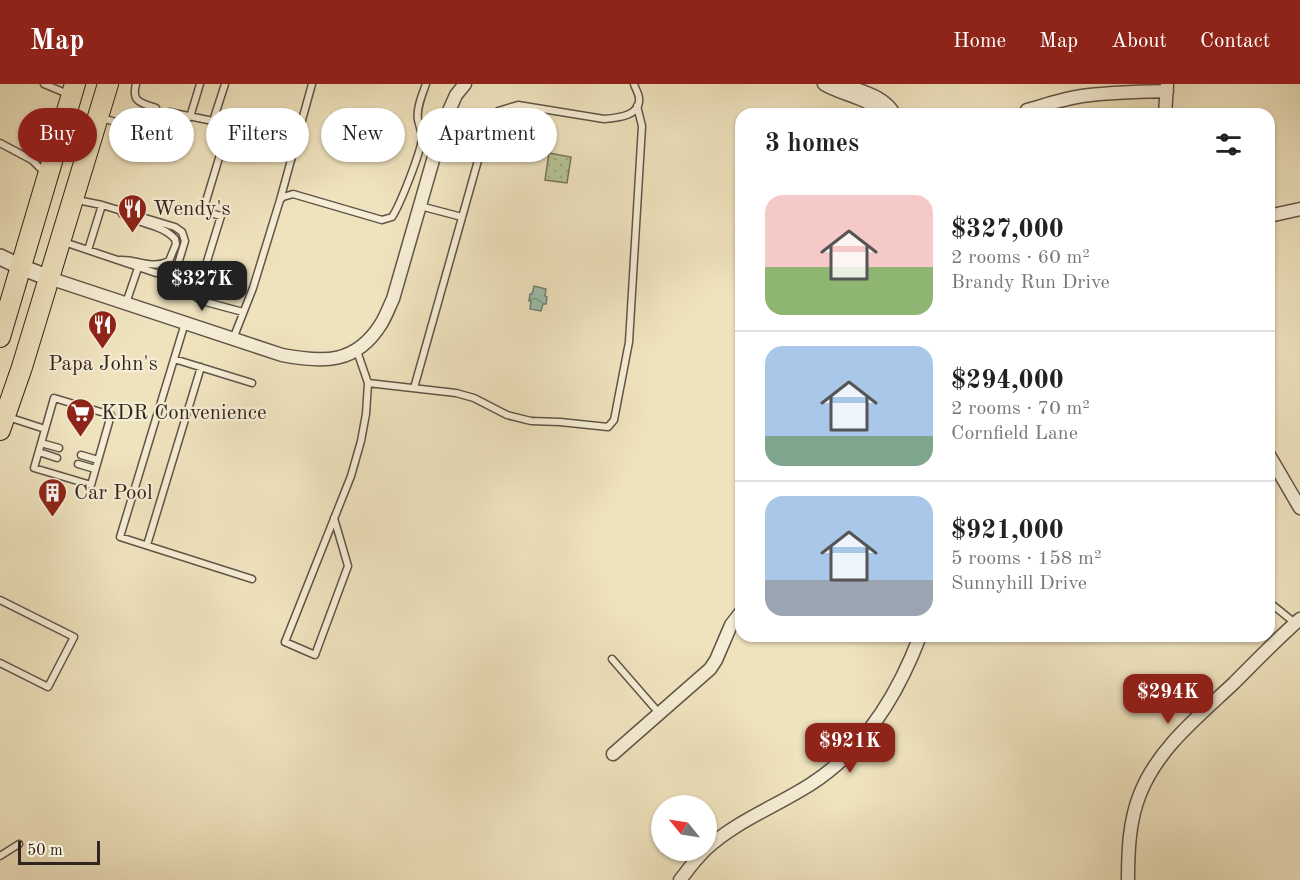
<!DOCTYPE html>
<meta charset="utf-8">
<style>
:root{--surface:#fff;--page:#f2f2f2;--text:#222;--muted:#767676;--line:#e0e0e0;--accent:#8f2418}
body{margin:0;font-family:"Old Standard TT",serif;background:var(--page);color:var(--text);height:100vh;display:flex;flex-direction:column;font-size:22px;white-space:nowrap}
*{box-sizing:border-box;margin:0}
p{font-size:20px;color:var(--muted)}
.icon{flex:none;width:33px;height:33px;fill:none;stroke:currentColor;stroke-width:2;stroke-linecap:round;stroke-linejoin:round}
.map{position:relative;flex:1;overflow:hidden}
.sheet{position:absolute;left:735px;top:24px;width:540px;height:534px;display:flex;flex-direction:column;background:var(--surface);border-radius:18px;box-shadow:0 2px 4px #0004}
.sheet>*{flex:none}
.guide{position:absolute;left:18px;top:24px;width:570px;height:54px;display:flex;gap:12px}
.needle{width:39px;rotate:300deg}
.tools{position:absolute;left:651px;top:711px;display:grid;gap:12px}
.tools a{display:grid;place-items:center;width:66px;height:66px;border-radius:50%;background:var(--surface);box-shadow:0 2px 4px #0004;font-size:30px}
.scale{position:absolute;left:18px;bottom:15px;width:82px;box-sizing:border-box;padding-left:6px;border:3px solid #32251f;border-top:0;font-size:16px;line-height:21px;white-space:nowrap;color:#32251f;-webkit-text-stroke:4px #f5edd5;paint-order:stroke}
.price{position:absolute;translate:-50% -51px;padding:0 14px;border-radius:12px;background:var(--accent);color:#fff;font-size:20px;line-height:39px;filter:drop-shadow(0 2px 3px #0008)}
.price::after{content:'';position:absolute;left:50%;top:36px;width:18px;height:14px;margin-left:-9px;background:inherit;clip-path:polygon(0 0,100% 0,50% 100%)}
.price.current{background:#222;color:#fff}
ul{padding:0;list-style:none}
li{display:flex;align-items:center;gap:18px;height:150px;padding:0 30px}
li+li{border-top:2px solid var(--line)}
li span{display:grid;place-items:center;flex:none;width:168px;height:120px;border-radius:18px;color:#555}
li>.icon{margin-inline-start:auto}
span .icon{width:72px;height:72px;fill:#fffc;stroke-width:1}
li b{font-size:26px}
h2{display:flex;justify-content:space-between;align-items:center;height:72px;padding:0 30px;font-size:26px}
.chip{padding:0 21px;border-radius:27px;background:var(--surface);box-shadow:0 2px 4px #0004;font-size:21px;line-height:54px}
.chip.current{background:var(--accent);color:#fff}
header{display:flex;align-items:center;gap:36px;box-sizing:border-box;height:84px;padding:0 30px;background:var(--accent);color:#fff}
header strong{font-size:28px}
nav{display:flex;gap:33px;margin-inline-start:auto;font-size:21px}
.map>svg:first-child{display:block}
.park{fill:url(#park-dots);stroke:#74745a;stroke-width:1.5}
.water{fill:url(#water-waves);stroke:#718173;stroke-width:1.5}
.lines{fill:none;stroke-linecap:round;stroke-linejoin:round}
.service-casing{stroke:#615447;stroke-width:9}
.minor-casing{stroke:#615447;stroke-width:15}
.tertiary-casing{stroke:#615447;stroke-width:18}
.trunk-casing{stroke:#32251f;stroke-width:22}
.service{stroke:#f5edd5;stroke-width:6}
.minor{stroke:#f5edd5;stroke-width:12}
.tertiary{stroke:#f5edd5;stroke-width:15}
.trunk{stroke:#efe3be;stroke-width:20}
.labels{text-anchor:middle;stroke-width:4.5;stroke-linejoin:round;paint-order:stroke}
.poi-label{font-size:21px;fill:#32251f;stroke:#f5edd5;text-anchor:start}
</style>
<header>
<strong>Map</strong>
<nav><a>Home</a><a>Map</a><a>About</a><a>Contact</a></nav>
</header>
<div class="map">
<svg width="1300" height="796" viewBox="0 0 1300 796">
<defs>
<pattern id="park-dots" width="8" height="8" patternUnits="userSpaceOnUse" patternTransform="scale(1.5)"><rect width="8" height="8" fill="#b6c494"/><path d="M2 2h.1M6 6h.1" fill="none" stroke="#9da87f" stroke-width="1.8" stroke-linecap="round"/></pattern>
<pattern id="water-waves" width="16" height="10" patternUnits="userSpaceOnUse" patternTransform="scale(1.5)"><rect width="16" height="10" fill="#9bbfab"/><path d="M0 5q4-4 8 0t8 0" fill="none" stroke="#7f9b8b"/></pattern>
</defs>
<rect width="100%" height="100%" fill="#efe3be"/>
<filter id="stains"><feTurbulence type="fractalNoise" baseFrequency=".00333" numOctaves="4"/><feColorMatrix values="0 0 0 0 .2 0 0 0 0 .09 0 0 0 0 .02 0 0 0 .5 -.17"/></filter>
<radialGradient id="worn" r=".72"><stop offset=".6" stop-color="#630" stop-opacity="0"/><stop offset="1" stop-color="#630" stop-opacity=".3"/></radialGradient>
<path class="park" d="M549 69 571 73 567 99 545 96Z"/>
<path class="water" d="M534 202 546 205 545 212 547 213 546 220H543L541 227 530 225 531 217H529L530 210H532Z"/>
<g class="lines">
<defs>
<path id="service" d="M44 0 68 10
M136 0C131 19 142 19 156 24
M225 0 213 37 229 41 203 127 221 132 196 213 202 217 243 228
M169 28 213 37
M190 33 200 0
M102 34 187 59
M0 59 32 76 44 88
M280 116 312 0
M420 122 462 133
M64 158 156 189 168 187 178 180 185 157 182 148 175 143 102 121 77 116
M88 166 102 121
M120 176C138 175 152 186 169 177L176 160 175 155C162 140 138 140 122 130
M126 219 138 184
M185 239 120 453 252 495
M233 255 253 204 280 116 283 113 293 110 382 136 392 133C400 121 421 68 422 54 422 47 419 42 418 36 416 25 422 11 426 0
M174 275 252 299
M368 299 456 309 474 314 507 331 531 337 560 338 608 343 614 336 629 258 642 42 637 22
M414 304 488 41 498 27 518 21 604 35C617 34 641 32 639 14 639 10 635 4 634 0
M54 314 111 331 91 401 34 384Z
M8 333 45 345
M41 359 59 364
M39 368 57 374
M81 371 98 376
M78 380 95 385
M334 434 348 482 315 571 285 558 351 392 361 357 366 330 368 299 357 267
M147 461 201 283
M0 516 74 553 48 603 0 579
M1269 518 1295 539
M612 575 659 629
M0 772 19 760"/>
<path id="minor" d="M824 0C841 11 869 13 882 30
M842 0C860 7 885 12 894 30
M1027 26C1045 21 1063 15 1082 12 1110 8 1138 8 1167 7
M1165 30 1167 1
M1269 132 1300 125
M49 194 282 271C324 279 356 280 381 240 386 232 389 223 393 215L444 38 456 11 465 0
M1269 371 1300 424
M613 670 710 585 716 576 731 541 741 528
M706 765C736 737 777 722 811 700 864 666 898 610 920 552
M680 796 694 778 705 766
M1128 796C1128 768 1129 737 1140 710 1158 664 1199 632 1234 599 1256 577 1277 555 1300 535"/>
<path id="tertiary" d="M0 173 21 183 49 194"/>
<path id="trunk" d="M0 253 75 0
M0 346 22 283 108 0"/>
</defs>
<use href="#service" class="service-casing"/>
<use href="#minor" class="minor-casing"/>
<use href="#tertiary" class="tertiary-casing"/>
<use href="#trunk" class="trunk-casing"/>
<use href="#service" class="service"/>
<use href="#minor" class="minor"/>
<use href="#tertiary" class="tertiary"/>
<use href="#trunk" class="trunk"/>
</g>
<defs>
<symbol id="restaurant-pin" viewBox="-11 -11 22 30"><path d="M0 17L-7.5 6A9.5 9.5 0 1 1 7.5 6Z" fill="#8f2418" stroke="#f5edd5"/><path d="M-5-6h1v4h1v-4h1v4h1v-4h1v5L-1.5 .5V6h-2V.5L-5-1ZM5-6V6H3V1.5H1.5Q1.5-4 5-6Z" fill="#fff"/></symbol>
<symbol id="supermarket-pin" viewBox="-11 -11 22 30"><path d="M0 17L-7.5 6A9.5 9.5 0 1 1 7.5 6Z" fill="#8f2418" stroke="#f5edd5"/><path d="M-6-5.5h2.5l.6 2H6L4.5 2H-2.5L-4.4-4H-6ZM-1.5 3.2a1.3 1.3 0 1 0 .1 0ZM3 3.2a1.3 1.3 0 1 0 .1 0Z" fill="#fff"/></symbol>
<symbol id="building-pin" viewBox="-11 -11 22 30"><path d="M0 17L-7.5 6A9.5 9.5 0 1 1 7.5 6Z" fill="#8f2418" stroke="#f5edd5"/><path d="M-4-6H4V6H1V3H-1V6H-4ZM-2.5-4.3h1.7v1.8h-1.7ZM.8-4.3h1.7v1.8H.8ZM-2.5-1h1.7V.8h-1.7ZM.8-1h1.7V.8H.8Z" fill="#fff"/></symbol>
</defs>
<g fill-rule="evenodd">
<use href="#restaurant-pin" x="116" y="108" width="33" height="45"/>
<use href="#restaurant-pin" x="86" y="224" width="33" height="45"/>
<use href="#supermarket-pin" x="64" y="312" width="33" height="45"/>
<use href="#building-pin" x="36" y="392" width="33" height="45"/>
</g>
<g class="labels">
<g class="poi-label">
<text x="153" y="131">Wendy's</text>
<text x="103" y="286" text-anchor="middle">Papa John's</text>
<text x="101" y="335">KDR Convenience</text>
<text x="74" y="415">Car Pool</text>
</g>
</g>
<rect width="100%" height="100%" filter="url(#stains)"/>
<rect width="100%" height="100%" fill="url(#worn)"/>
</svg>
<div class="tools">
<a><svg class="needle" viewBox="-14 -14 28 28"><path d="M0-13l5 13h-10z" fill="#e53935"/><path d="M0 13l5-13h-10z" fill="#767676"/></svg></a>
</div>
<div class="scale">50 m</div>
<b class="price current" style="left:202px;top:228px">$327K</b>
<b class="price" style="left:1168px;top:641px">$294K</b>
<b class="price" style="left:850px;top:690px">$921K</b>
<div class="guide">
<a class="chip current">Buy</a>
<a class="chip">Rent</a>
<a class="chip">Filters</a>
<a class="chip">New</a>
<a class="chip">Apartment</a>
</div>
<section class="sheet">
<h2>3 homes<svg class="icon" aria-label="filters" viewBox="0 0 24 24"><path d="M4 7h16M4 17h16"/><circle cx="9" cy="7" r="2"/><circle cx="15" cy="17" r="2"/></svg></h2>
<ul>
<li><span style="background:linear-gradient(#f6c9c9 60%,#8fb573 0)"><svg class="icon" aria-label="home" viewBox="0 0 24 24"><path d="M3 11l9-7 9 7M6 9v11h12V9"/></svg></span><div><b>$327,000</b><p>2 rooms · 60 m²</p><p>Brandy Run Drive</p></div></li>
<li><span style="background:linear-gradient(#a9c7e8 75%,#7fa58c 0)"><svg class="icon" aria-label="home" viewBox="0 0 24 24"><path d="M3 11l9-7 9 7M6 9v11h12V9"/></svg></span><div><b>$294,000</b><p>2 rooms · 70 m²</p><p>Cornfield Lane</p></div></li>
<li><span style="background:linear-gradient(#a9c7e8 70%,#9aa5b1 0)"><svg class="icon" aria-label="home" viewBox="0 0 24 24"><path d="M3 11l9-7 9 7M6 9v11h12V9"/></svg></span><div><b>$921,000</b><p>5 rooms · 158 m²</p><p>Sunnyhill Drive</p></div></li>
</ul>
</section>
</div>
